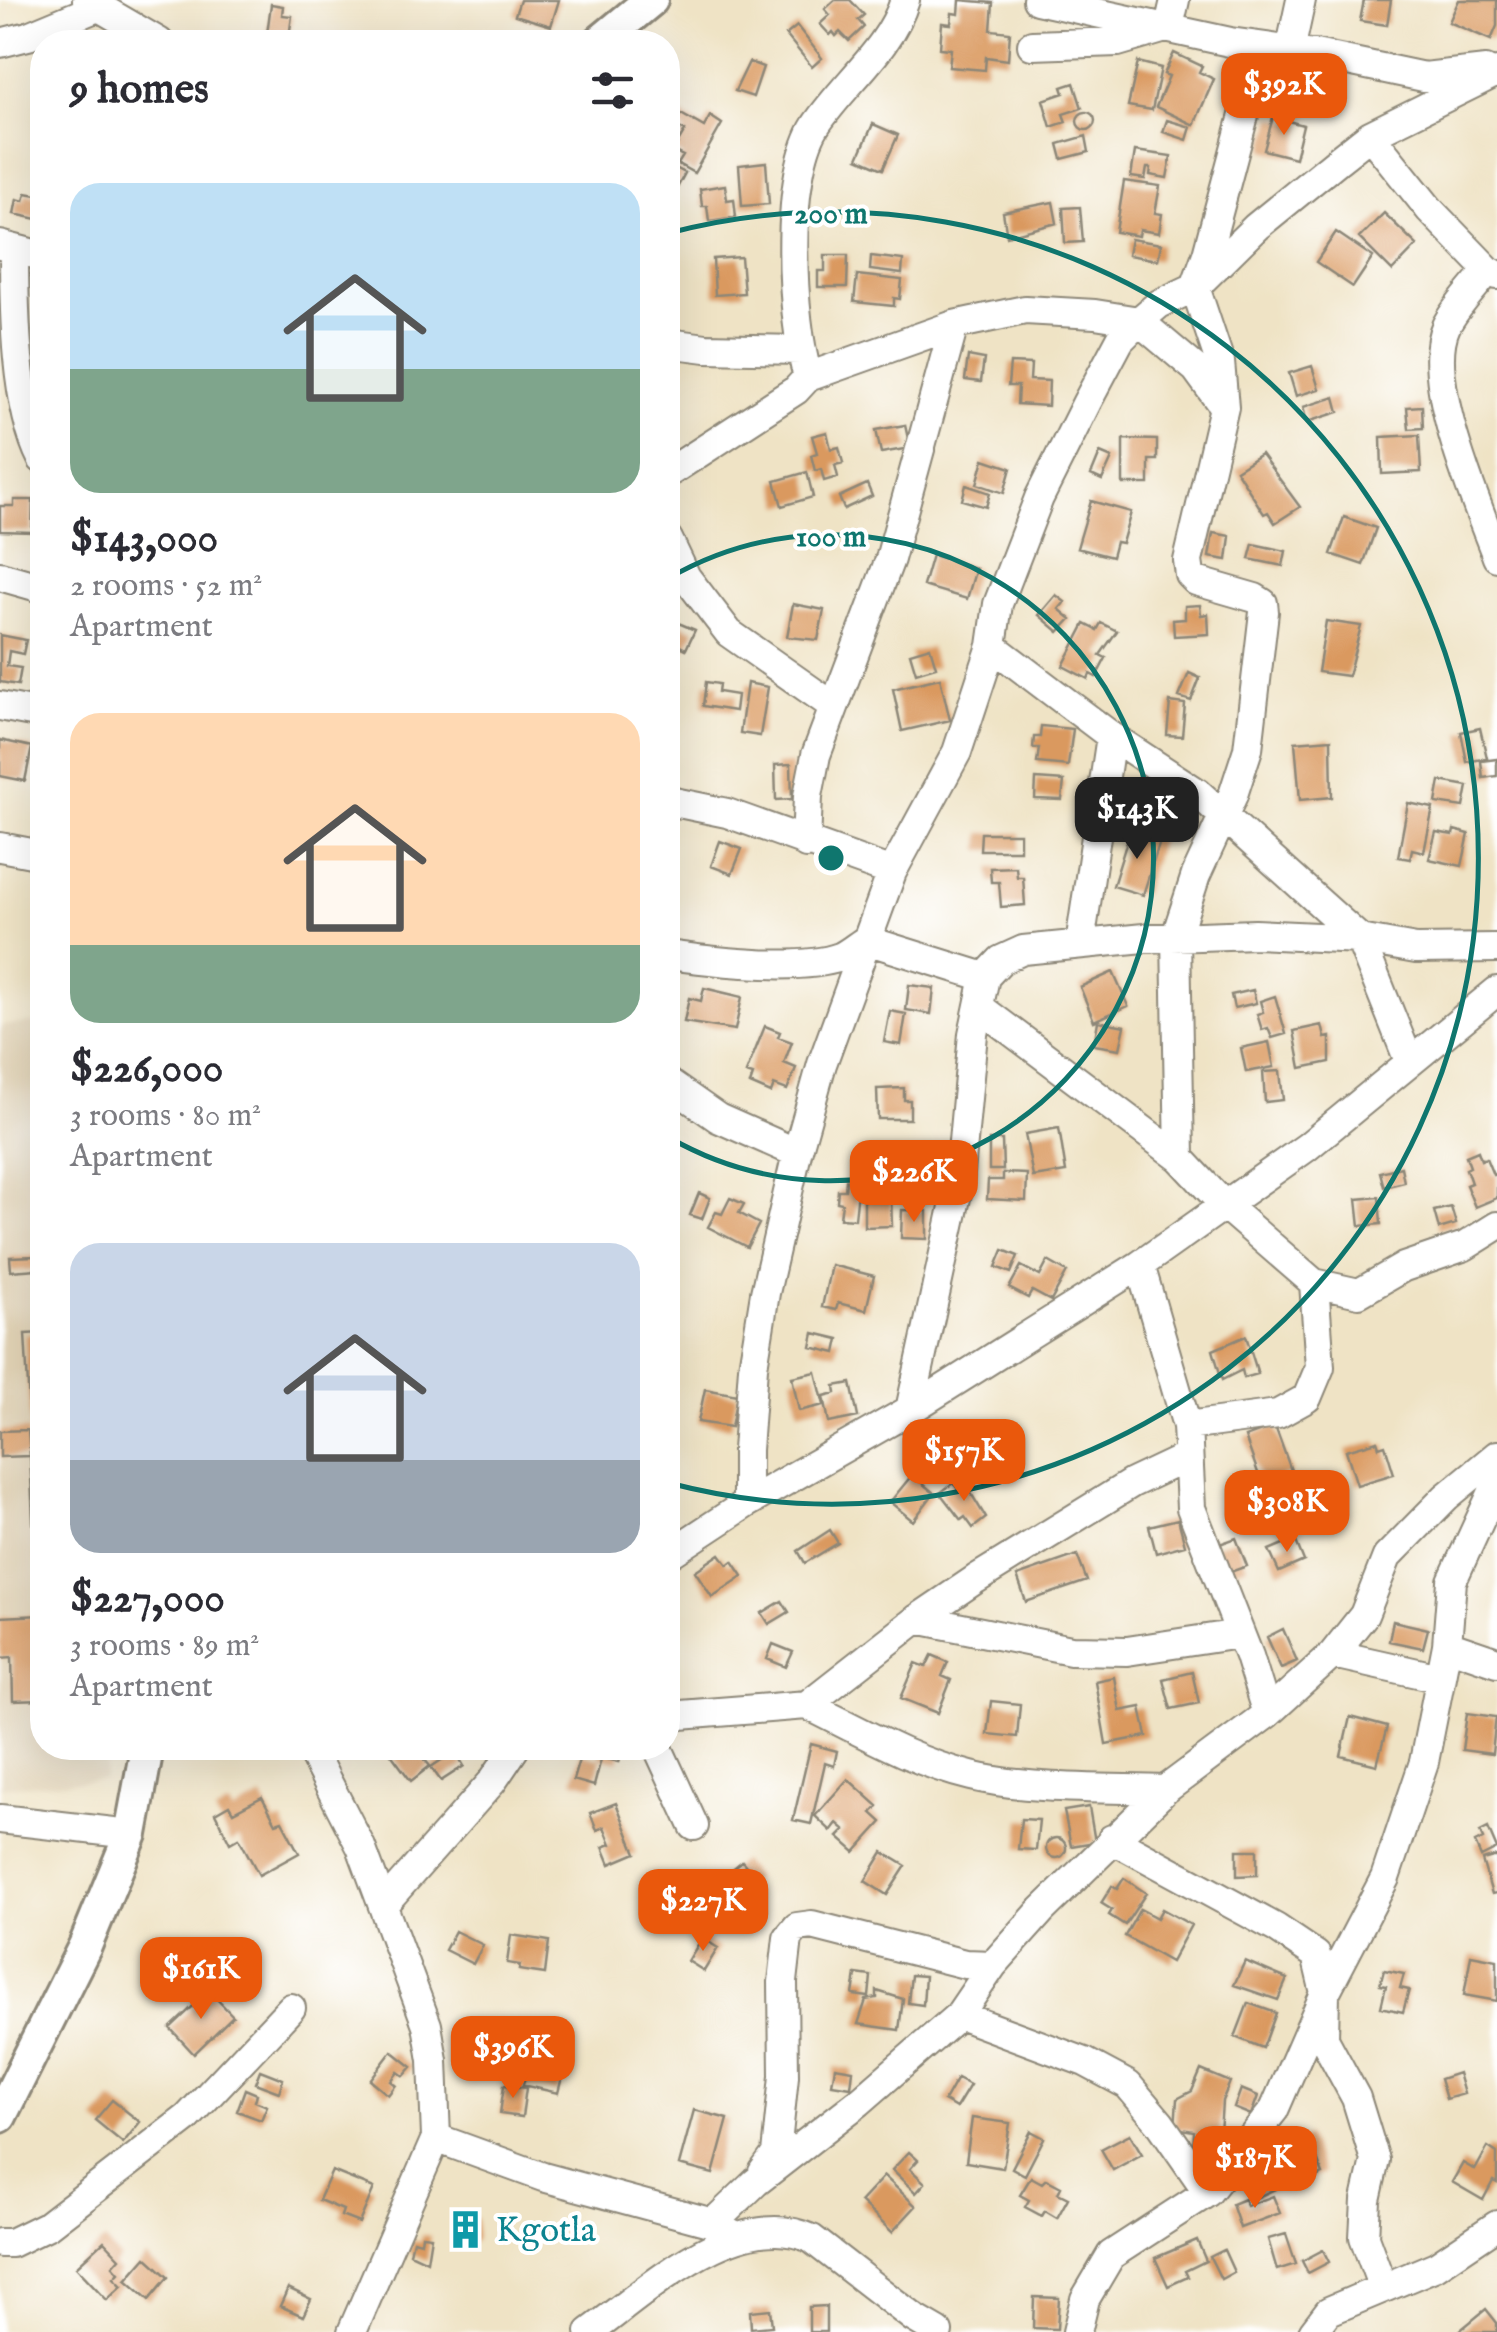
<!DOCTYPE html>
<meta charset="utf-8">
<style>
:root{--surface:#fff;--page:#f2f2f3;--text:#2b2b33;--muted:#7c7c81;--accent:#ea580c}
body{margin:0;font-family:"IM FELL English",serif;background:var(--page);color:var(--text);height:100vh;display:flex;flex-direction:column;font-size:38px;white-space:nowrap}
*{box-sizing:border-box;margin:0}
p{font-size:32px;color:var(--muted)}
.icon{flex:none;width:55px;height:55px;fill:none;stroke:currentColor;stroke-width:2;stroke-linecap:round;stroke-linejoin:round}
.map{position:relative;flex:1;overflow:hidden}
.side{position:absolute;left:30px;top:30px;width:650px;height:1730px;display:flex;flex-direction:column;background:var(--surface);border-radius:40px;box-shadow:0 10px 40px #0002}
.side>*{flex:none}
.price{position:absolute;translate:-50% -85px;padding:0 22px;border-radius:20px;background:var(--accent);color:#fff;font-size:32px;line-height:65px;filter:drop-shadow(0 2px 5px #0008)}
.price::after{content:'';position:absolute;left:50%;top:60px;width:30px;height:22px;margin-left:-15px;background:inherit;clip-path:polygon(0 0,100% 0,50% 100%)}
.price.current{background:#222;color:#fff}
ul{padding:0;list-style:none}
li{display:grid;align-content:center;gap:20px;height:530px;padding:0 40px}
li span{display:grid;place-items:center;height:310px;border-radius:30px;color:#555}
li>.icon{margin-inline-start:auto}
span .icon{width:180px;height:180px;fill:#fffc;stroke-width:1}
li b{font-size:42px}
h2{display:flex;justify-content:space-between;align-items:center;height:120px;padding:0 40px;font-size:42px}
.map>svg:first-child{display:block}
.built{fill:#e1d2b4}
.building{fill:#da995e}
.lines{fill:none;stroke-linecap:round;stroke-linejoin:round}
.minor-casing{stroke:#8d8778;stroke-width:32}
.major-casing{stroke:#8d8778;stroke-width:38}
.minor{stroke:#fff;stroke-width:28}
.major{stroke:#fff;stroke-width:32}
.ring{fill:none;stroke:#0f766e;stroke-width:5}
.labels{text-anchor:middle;stroke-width:8;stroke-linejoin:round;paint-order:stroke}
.culture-label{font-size:35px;fill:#0d838f;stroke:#fff;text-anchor:start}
.centre{fill:#0f766e;stroke:#fff;stroke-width:5}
.ring-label{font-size:30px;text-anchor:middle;font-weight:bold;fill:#0f766e;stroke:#fff;stroke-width:8;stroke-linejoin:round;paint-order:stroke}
</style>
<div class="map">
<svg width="1497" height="2332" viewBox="0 0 1497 2332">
<rect width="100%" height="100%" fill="#fff"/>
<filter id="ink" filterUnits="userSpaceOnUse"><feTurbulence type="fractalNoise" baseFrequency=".01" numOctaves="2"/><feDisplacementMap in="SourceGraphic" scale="20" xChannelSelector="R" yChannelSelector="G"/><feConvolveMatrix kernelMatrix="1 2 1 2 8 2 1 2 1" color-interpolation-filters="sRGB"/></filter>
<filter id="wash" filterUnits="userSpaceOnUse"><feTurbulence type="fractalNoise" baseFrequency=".0048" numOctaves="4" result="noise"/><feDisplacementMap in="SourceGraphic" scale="40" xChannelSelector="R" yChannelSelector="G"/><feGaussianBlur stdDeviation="2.25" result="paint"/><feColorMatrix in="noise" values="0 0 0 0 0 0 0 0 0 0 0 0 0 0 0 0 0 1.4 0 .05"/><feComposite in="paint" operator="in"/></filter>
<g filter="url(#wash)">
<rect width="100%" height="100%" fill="#efe3c5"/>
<path class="built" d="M42 1022V1748H110L104 1780 0 1787V1026Z"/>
<g id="blocks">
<path class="building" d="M520 0H559L551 26 515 15Z
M835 0H850L864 15 858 20 864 27 849 41 840 32 836 36 833 32 830 35 820 24 830 15 825 9Z
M960 0 993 3 991 30 1010 32 1008 60 986 57 985 70 949 67 951 49 940 48 942 23 951 24 952 13 959 14Z
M1364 0H1391L1387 25 1360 21Z
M1459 0H1497V26L1491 40 1449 22Z
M271 4 283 6 282 15 292 16 289 37 279 36 278 42 266 41Z
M797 26 822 58 812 67 786 35Z
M1174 53 1202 66 1199 72 1214 79 1194 125 1156 107 1169 76 1164 74Z
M749 62 763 67 753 97 735 91Z
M1138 62 1161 68 1152 110 1128 106Z
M1074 83 1082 108 1063 114 1066 122 1051 127 1043 100 1064 93 1062 87Z
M1077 121a9 9 0 1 1 18 0a9 9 0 1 1-18 0Z
M681 114 704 127 710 116 722 124 694 173 678 164 683 156 673 151 685 131 674 125Z
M1273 117 1303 125 1295 158 1264 150Z
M1167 120 1191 127 1187 140 1163 132Z
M873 124 898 135 883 169 858 158Z
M1086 136 1089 152 1062 159 1058 144Z
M1135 151 1171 156 1167 178 1150 175 1151 168H1147L1145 179 1131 177Z
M766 162 769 204 742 206 739 165Z
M668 164 685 173 670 201 668 200Z
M1124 181 1160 186 1155 213 1162 214 1159 233 1140 230 1139 236 1116 232Z
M725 185 727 200 734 199 736 217 709 221 707 206H702L700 189Z
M26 193 42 196V220L14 214 17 199 24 201Z
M1053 202 1057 223 1007 236 1003 212Z
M1080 207 1083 242 1065 243 1063 208Z
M1384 213 1417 245 1392 271 1359 238Z
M1336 232 1373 257 1353 287 1316 262Z
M1131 239 1161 244 1158 260 1128 255Z
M825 255H848L847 287H818V271H825Z
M871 256 903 260 902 274 870 270Z
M741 257 744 293 715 295 713 259Z
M857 275 902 280 900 299 894 298V306L854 302Z
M968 356 984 359 981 382 965 380Z
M1010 363 1031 364 1030 380 1049 381 1048 406 1017 404 1018 386H1008Z
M1312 366 1319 389 1296 396 1289 373Z
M1335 397 1339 412 1307 422 1303 407Z
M1422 406 1423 428 1409 429 1407 407Z
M905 425 910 448 881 453 876 430Z
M827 432 831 449 839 447 843 463 835 465 838 477 824 481 821 469 815 471 811 455 817 453 812 436Z
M1419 435 1421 472 1382 474 1381 437Z
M1123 439 1157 440V460H1149V484H1123Z
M1100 453 1112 458 1102 480 1091 475Z
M1261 454 1300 507 1275 523 1268 512 1264 514 1236 470Z
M984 459 1011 468 1004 493 977 484Z
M807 472 813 497 782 506 775 481Z
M867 484 872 496 844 509 839 497Z
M966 485 990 493 986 507 962 500Z
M14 500H33L32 532 0 531V506H14Z
M1091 501 1131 512 1122 543 1116 542 1112 557 1077 548Z
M1344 517 1376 528 1363 565 1331 554Z
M1213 533 1230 536 1227 560 1209 557Z
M1253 544 1286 551 1283 566 1249 559Z
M932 555 976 568 967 599 923 586Z
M1056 595 1065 602 1059 609 1071 619 1059 632 1039 615Z
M793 604 824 610 818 640 787 637Z
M1200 605 1201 615 1208 614 1209 634 1174 636 1173 620 1185 619V606Z
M1326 621 1361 626 1348 676 1318 672Z
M676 622 695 630 686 649 668 640Z
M1101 623 1117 631 1100 655 1106 658 1096 677 1090 674 1088 679 1063 666 1085 624 1097 630Z
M0 635 26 640 23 654 9 651 7 666 21 668 18 685 0 682Z
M930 647 936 667 916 673 910 653Z
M1189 673 1200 678 1191 701 1179 697Z
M940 678 950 720 902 731 893 689Z
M706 682 719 684 718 692 737 695 735 711 703 706Z
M747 683 768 687 760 736 740 733Z
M1170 702 1185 704 1182 736 1167 735Z
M1041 726 1073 729 1068 766 1037 763 1039 748H1033L1034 737H1040Z
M1480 728 1487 758 1467 762 1461 732Z
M1331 739 1332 797 1300 800 1295 742Z
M0 740 32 747 25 781 0 776Z
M1497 759V776L1483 778 1481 761Z
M791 764 792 799 776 800 775 765Z
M1036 779 1064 781 1062 800 1035 799Z
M1440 781 1468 786 1464 807 1436 803Z
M1169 790 1189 797 1180 823 1160 815Z
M1408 803 1433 808 1424 852 1412 849 1410 859 1398 857Z
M1131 828 1161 838 1143 895 1113 886Z
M1454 830 1469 834 1462 866 1429 859 1436 832 1453 835Z
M981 833H1020V850H980Z
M720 841 742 849 732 874 711 866Z
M1016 867 1017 877H1023L1025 905 1001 907 999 882H991L990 868Z
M1113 972 1128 1006 1094 1021 1080 987Z
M909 985 934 988 931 1014 906 1010Z
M704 988 742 997 735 1030 684 1022 689 998 701 1001Z
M1253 990 1256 1003 1234 1008 1231 995Z
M1275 996 1286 1034 1272 1038 1268 1028 1262 1030 1257 1014 1263 1012 1260 1001Z
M890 1011 906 1014 901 1045 884 1042Z
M1098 1021 1125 1026 1120 1049 1094 1045Z
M1322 1025 1325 1038 1330 1037V1062L1301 1068 1294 1031Z
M765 1026 780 1032 778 1037 792 1042 784 1063 796 1068 787 1090 774 1085 771 1093 750 1084 753 1075 746 1073Z
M1269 1042 1274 1067 1246 1072 1241 1048Z
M1280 1071 1283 1100 1265 1102 1263 1072Z
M904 1088V1100H910V1119H878L877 1089Z
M1059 1128 1066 1172 1033 1177 1025 1134Z
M989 1140H1002L1003 1170H989Z
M1478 1151 1481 1160 1486 1158 1493 1175 1497 1174V1198L1475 1207 1466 1185 1471 1183 1466 1169 1470 1167 1466 1156Z
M896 1165H910V1197H895Z
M1401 1167 1404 1182 1384 1187 1380 1172Z
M1003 1173 1027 1174 1026 1201 987 1199 988 1180H1003Z
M846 1180 859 1181 855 1219 840 1218 842 1203 837 1202 838 1190H845Z
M699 1193 710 1198 702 1219 690 1215Z
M1379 1197 1381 1224 1360 1226 1357 1199Z
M730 1198 744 1204 739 1213 759 1224 747 1247 708 1227 716 1212 722 1214Z
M864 1198H891L892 1226 864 1227Z
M1451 1207 1456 1224 1439 1229 1434 1211Z
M902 1210 927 1211V1239L901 1238Z
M1003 1250 1018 1256 1011 1273 996 1267Z
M36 1256 37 1269 11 1271 10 1257Z
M1048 1261 1067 1272 1051 1301 1032 1291 1028 1298 1009 1288 1021 1266 1040 1276Z
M831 1265 874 1276 866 1310 838 1303 836 1310 822 1307Z
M42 1333V1439L31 1440 25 1334Z
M814 1333 839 1339 836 1353 811 1347Z
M1246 1336 1258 1374 1244 1378 1242 1370 1222 1380 1213 1350Z
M816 1372 824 1405 799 1411 792 1377Z
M851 1383 858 1417 829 1423 824 1396 836 1393 835 1386Z
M705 1389 737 1395 731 1427 698 1422Z
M1275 1426 1292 1473 1262 1484 1245 1437Z
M28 1430 30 1456 0 1457V1431Z
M1377 1441 1379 1447 1385 1445 1394 1474 1357 1485 1346 1450Z
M42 1455V1562H35L30 1456Z
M912 1475 934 1493 913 1521 890 1502Z
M953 1483 959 1491 966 1485 986 1518 973 1528 965 1517 961 1520 940 1493Z
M1178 1519 1185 1545 1156 1553 1149 1526Z
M830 1530 838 1543 805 1563 798 1551Z
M1236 1538 1247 1566 1225 1574 1214 1546Z
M1295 1539 1304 1561 1279 1572 1269 1550Z
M720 1554 728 1565 733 1561 743 1576 712 1597 695 1571Z
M1077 1555 1087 1581 1026 1602 1017 1576Z
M782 1601 789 1612 769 1624 762 1613Z
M42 1615V1700L13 1701 12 1657 0 1658V1617Z
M1393 1621 1428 1629 1423 1648 1389 1641Z
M1283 1629 1297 1661 1281 1668 1267 1637Z
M773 1644 793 1652 786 1667 767 1659Z
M932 1655 948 1662 942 1676 951 1680 938 1713 901 1698 916 1663 926 1667Z
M1192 1672 1199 1703 1171 1709 1163 1679Z
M1114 1677 1120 1711 1141 1707 1147 1736 1106 1744 1095 1681Z
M991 1701 1020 1704 1017 1737 987 1734Z
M1467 1713 1496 1717 1492 1754 1462 1750Z
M1350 1717 1387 1727 1377 1765 1341 1756Z
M811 1744 837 1751 834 1766 825 1763 811 1824 793 1820Z
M392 1748H415L430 1766 411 1781 388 1750Z
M602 1748H623L619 1762 599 1757Z
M455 1751 464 1766 441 1781 431 1767Z
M581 1753 601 1759 594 1786 573 1780Z
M848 1779 878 1806 872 1813 882 1822 855 1852 838 1837 845 1830 837 1823 831 1831 815 1816Z
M262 1797 276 1823 282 1821 299 1853 259 1875 239 1838 230 1843 215 1813 229 1805 233 1812Z
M616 1803 636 1853 610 1864 603 1847 611 1844 604 1827 597 1830 590 1813Z
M1089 1807 1095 1842 1071 1846 1064 1811Z
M1021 1819 1039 1820 1036 1850 1018 1849Z
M1488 1828 1497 1849 1481 1857 1475 1843 1483 1839 1480 1832Z
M1046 1848a10 10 0 1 1 20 0a10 10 0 1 1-20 0Z
M1237 1850H1257V1875L1237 1876Z
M883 1852 906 1866 887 1895 865 1881Z
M1497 1856V1893L1492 1894 1482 1860Z
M742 1861 756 1878 735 1895 722 1878Z
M1124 1878 1146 1893 1125 1925 1109 1915 1112 1910 1101 1903 1112 1886 1117 1889Z
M1140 1909 1157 1918 1162 1909 1191 1925 1171 1962 1125 1936Z
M455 1931 483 1945 473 1964 445 1950Z
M511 1935 549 1941 545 1974 519 1970 520 1965 507 1963Z
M702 1938 718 1948 704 1971 688 1961Z
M1471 1955 1497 1960V2001L1464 1995Z
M1245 1961 1287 1979 1278 2000 1234 1985Z
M1384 1970 1404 1974 1400 1988 1409 1990 1403 2012 1381 2007 1386 1986 1380 1985Z
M856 1974 871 1976 869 1997 853 1995Z
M911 1975 925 1976 923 2005 908 2003Z
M209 1991 233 2016 194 2054 170 2028Z
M877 1991 903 1999 899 2030 858 2024 866 2000 877 1998Z
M1248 2003 1276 2013 1263 2048 1235 2037Z
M392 2051 412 2067 404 2076 398 2072 391 2081 396 2085 388 2095 370 2080Z
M835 2067 853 2070 851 2087 832 2084Z
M527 2069 562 2077 558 2093 523 2085Z
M260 2070 283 2079 279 2092 255 2083Z
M1201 2070 1230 2082 1222 2101 1219 2151 1193 2152 1194 2131 1175 2128 1177 2099 1192 2091Z
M1458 2073 1464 2094 1446 2099 1440 2079Z
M957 2078 970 2085 956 2108 944 2101Z
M504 2085 526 2088 522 2117 500 2114Z
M245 2089 257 2094 255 2101 267 2106 261 2120 237 2111Z
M1241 2089 1258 2096 1251 2115 1234 2108Z
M112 2100 140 2122 123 2143 95 2120Z
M694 2110 728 2119 713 2174 679 2165Z
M972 2118 1010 2123 1003 2168 966 2162Z
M1031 2131 1044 2138 1025 2175 1012 2168Z
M1130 2134 1142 2154 1113 2170 1101 2149Z
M1308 2136 1323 2174 1305 2181 1291 2143Z
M1488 2147 1497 2153V2183L1493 2181 1483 2200 1452 2182 1463 2163 1475 2170Z
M1269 2148 1286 2184 1258 2197 1241 2161Z
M909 2152 918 2160 910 2169 925 2183 916 2193 892 2170Z
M332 2171 374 2188 359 2223 341 2216 343 2210 319 2200Z
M884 2176 916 2206 892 2232 860 2202Z
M1031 2177 1042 2183 1046 2179 1061 2187 1058 2193 1068 2198 1057 2218 1045 2211 1042 2216 1025 2207 1029 2200 1020 2195Z
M1273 2196 1280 2213 1240 2228 1232 2204 1244 2199 1247 2206Z
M466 2216 477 2219 476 2239 469 2247 459 2246 455 2237 457 2221Z
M1286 2234 1296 2264 1277 2270 1268 2239Z
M422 2235 431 2236 427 2261 410 2253 413 2240 421 2242Z
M1197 2240 1206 2261 1185 2271 1188 2277 1168 2286 1155 2258Z
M104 2241 120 2258 113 2266 119 2273 114 2278 122 2286 107 2300 76 2267Z
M1224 2250 1234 2272 1221 2279 1210 2257Z
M1323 2250 1329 2262 1308 2273 1302 2261Z
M146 2257 168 2277 149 2300 126 2280Z
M288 2288 311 2299 303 2316 280 2306Z
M1034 2297 1059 2298 1057 2329 1033 2328Z
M826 2306V2332H809V2307Z
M770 2309 772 2326 751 2328 750 2311Z
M1486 2309 1497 2323V2332H1458Z"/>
</g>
</g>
<g filter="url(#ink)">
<use href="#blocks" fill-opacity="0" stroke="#8d8778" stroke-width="2.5"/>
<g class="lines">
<defs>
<path id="minor" d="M87 0 159 42
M1037 0 1230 42 1315 54 1424 77 1486 70
M0 43 28 36 100 6
M1032 45 1118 42 1169 27 1175 0
M1290 51 1301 0
M1370 135 1430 210 1488 270 1497 275
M0 245 42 256
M14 249C14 309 15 406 42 459
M1488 270C1475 288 1456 306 1446 326 1422 378 1477 504 1497 557
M668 343 706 348 800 350
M808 377C791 320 783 177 816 125 844 83 890 49 905 0
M668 473 796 390 808 377 954 325 1025 310 1095 314 1139 321 1196 369 1223 406
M668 539 686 577 729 633 833 706
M0 576 42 588
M992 646 1111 736 1198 793 1360 939 1409 1061
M0 706 42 714
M668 807 674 802 727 813 892 872
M806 844 808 796 816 755 890 559 954 325
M0 847 42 855
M1080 944 1111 736
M668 955C711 961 799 972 840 957 849 953 858 945 866 940L985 977
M979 1007 1180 1158 1224 1205 1314 1283 1359 1293 1404 1267 1465 1246 1497 1226
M668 1083 718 1118 797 1153
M1180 1158 1176 936 1196 875 1233 795 1248 749 1264 612 1263 603 1255 598 1196 581 1190 575 1188 561 1224 407 1220 362 1195 287 1207 254 1262 48
M1140 1265 1187 1426 1191 1508 1249 1656 1267 1714
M910 1410 959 1184 973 1034 985 977 1001 960 1023 950 1144 938 1255 934 1360 939 1416 949 1497 948
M1187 1426 1278 1414 1307 1398 1320 1367 1314 1283
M747 1503V1450L753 1367 765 1293 797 1153 822 1064 892 872 957 752 992 646 998 604 1039 498 1087 402 1120 340 1139 321 1159 304 1195 287 1256 227 1337 161 1370 135 1497 72
M668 1555 747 1503 910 1410 1140 1265 1307 1147 1497 991
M917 1619 1071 1650 1127 1651 1239 1634
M1447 1645 1497 1662
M1333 1654 1440 1678
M807 1705C860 1731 913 1762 971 1776 1027 1790 1106 1788 1165 1790
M668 1716 807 1705 917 1619 976 1579 1132 1483 1187 1457
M310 1748 361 1847 427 2025 433 2060 436 2138 543 2177 713 2223 734 2236
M658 1748 694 1826
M0 1819 131 1834
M1112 1839 1276 1928 1316 1955 1325 1993 1324 2039 1356 2098 1375 2160 1366 2200 1364 2237 1383 2288
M383 1905 492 1782 515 1748
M959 2015 1085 2062 1128 2085 1160 2123 1208 2192
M763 2172 776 2154 784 2076 783 1982 788 1938 797 1927 812 1925 965 1964 993 1965
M713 2223 756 2182 859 2102 959 2015 993 1965 1042 1910 1165 1790 1267 1714 1333 1654 1364 1615 1387 1557 1446 1497 1497 1455
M0 2243H11L48 2225 187 2118 291 2008
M352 2332 436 2138
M590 2332C647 2291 738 2204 812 2239L914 2318 938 2332
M1077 2332 1085 2299 1111 2255 1208 2192 1274 2110 1325 1993 1385 1878 1424 1762 1447 1645 1452 1581 1497 1483
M1313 2332 1329 2311 1436 2266 1497 2225"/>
<path id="major" d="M600 42 651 0
M0 2116 85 1946 131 1834 147 1748"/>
</defs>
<use href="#minor" class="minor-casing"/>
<use href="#major" class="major-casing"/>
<use href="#minor" class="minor"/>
<use href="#major" class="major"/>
</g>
</g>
<g class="ring">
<path d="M669 578A323 323 0 1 1 670 1138"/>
<path d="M669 233A646 646 0 1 1 669 1483"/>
</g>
<defs>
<symbol id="building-bare" viewBox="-9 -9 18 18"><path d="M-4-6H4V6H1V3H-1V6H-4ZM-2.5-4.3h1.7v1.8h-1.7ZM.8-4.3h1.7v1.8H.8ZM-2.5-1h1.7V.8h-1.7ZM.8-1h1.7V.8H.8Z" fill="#0f9aa8" stroke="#fff" stroke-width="2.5" paint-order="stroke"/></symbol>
</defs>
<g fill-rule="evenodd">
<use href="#building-bare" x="438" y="2202" width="55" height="55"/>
</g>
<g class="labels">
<g class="culture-label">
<text x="496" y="2241">Kgotla</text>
</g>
</g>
<circle cx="831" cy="858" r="15" class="centre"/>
<g class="ring-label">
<text x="831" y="223">200 m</text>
<text x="831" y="546">100 m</text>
</g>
</svg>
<b class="price" style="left:1284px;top:138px">$392K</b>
<b class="price current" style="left:1137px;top:862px">$143K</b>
<b class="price" style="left:914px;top:1225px">$226K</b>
<b class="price" style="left:964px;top:1504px">$157K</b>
<b class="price" style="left:1287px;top:1555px">$308K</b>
<b class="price" style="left:703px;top:1954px">$227K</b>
<b class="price" style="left:201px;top:2022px">$161K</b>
<b class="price" style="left:513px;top:2101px">$396K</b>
<b class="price" style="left:1255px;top:2211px">$187K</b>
<section class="side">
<h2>9 homes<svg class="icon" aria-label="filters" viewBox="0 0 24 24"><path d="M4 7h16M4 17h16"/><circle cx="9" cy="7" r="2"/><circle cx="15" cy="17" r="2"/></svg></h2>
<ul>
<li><span style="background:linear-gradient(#bfe0f5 60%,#7fa58c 0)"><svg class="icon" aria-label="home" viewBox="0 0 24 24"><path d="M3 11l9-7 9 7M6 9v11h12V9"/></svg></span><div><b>$143,000</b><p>2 rooms · 52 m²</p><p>Apartment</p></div></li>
<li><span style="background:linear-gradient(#ffd9b3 75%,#7fa58c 0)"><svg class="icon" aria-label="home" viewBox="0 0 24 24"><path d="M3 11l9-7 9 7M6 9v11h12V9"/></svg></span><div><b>$226,000</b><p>3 rooms · 80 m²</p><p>Apartment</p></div></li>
<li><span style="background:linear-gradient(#c9d6e8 70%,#9aa5b1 0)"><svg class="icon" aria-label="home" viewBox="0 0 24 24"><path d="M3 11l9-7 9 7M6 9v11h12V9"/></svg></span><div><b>$227,000</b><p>3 rooms · 89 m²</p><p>Apartment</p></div></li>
</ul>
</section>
</div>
